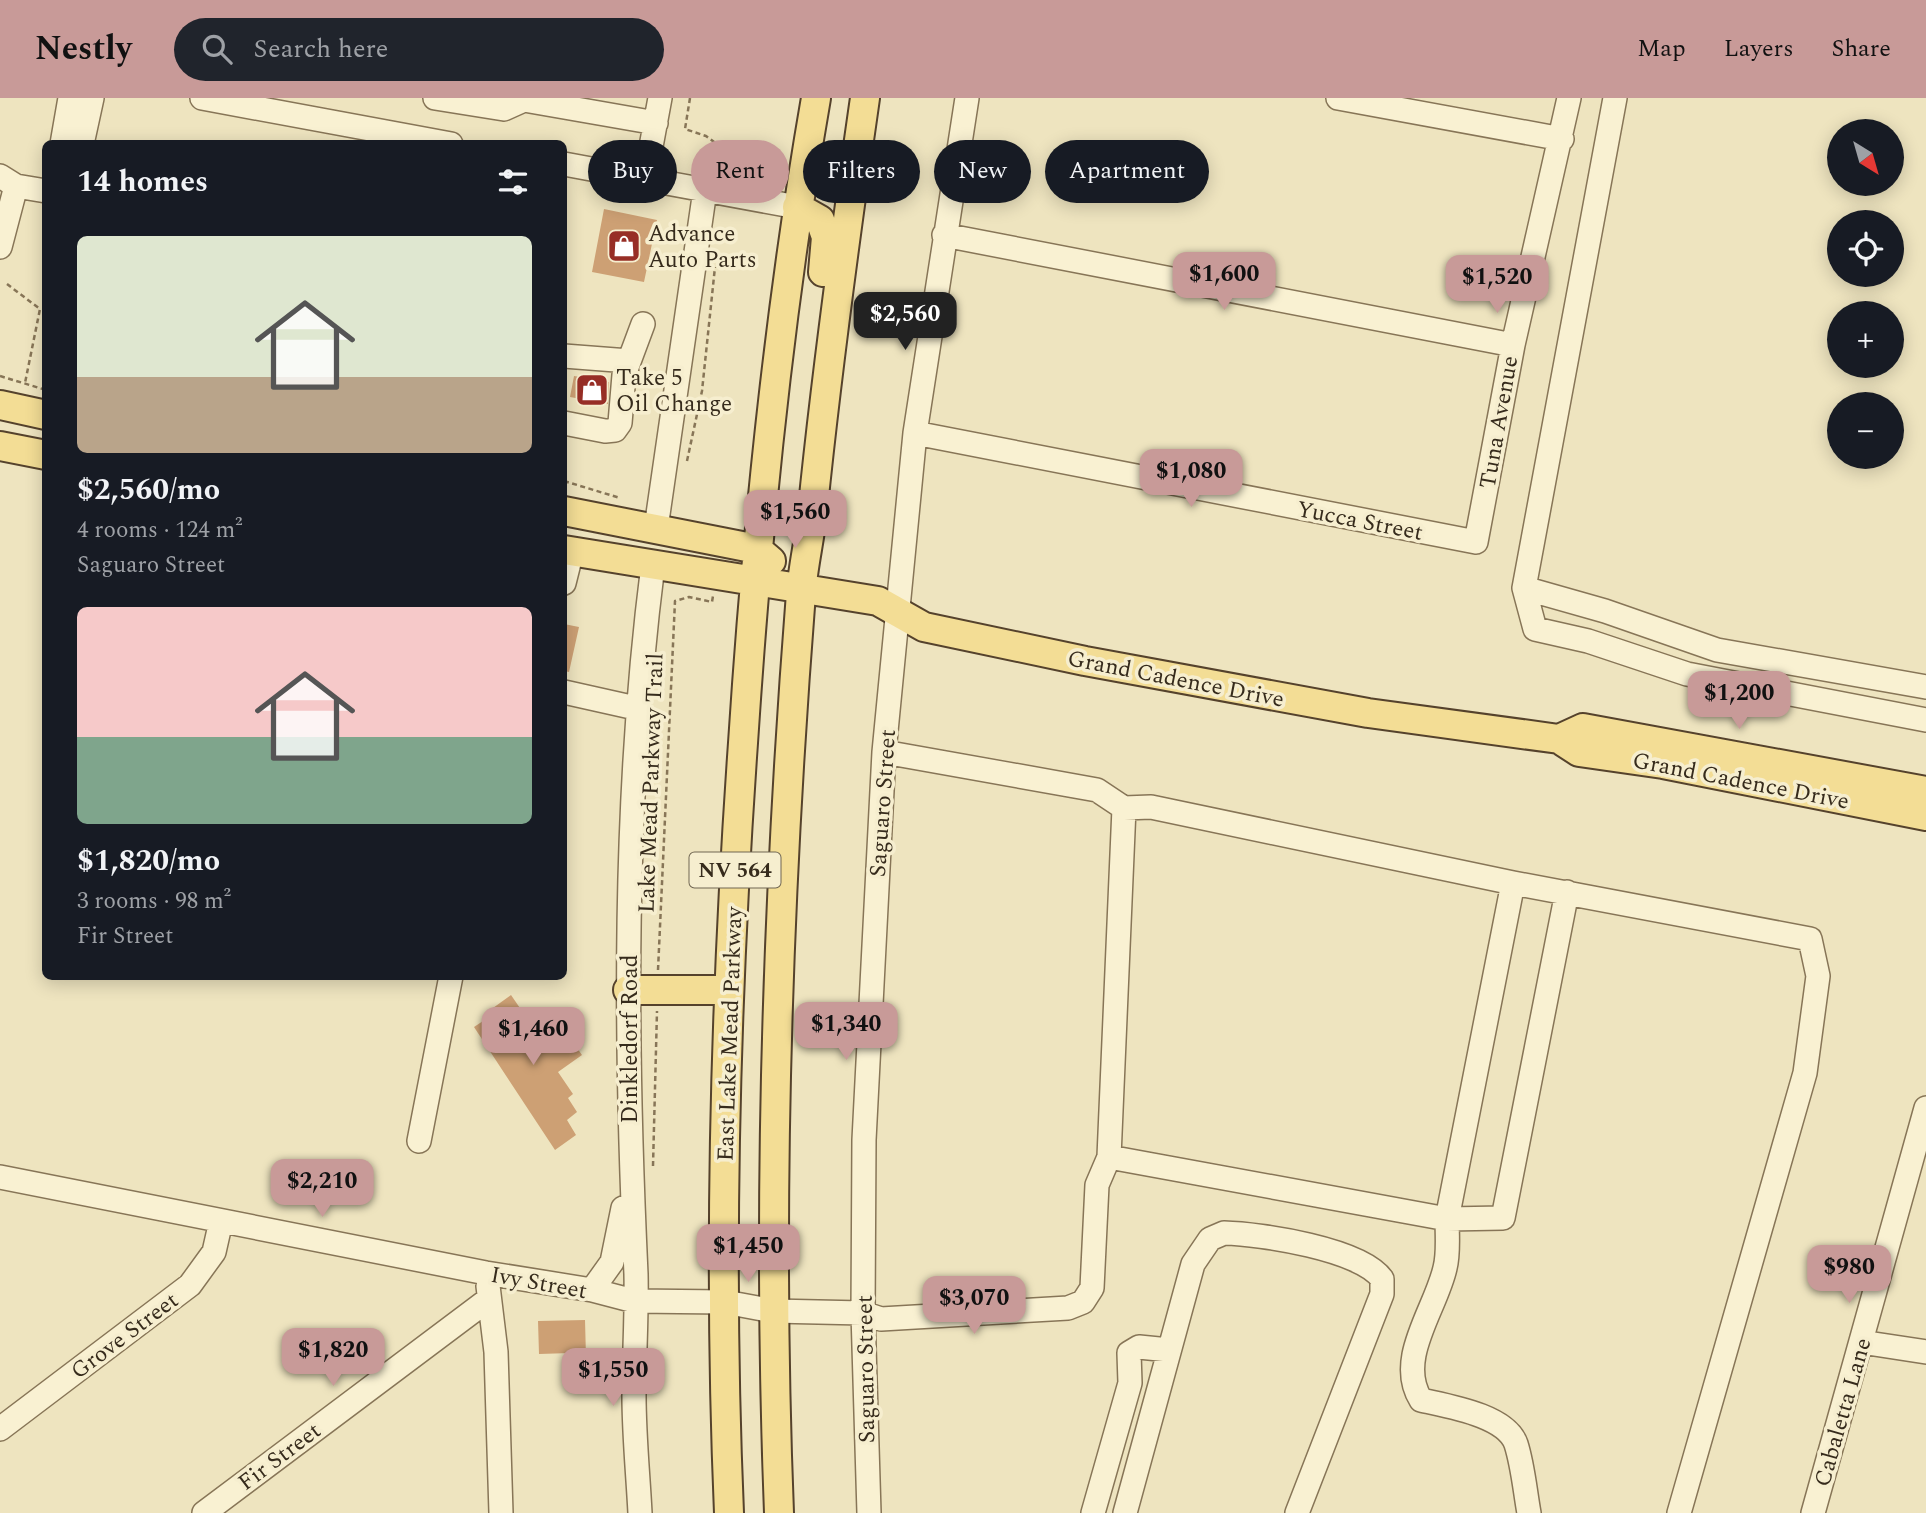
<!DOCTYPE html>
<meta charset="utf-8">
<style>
:root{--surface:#171b24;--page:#20242c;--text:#f1f3f6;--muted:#9ea1a6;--accent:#c89a98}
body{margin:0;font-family:Spectral,serif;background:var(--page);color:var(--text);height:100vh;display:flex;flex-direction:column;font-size:26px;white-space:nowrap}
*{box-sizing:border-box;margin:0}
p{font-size:23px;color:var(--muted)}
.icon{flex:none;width:38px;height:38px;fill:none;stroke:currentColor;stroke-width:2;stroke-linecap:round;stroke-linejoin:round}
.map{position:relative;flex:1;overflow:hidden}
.drawer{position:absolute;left:42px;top:42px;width:525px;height:840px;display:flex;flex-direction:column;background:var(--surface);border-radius:10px;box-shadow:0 4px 18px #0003}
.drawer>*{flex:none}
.top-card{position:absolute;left:588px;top:42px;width:665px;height:63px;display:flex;gap:14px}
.needle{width:46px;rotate:143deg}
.fabs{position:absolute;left:1827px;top:21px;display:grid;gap:14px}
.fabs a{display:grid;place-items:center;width:77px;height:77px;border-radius:50%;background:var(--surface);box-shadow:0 4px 18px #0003;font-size:35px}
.price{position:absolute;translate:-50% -60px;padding:0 16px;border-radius:14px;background:var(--accent);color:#111;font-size:23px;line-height:46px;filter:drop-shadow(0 2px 4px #0008)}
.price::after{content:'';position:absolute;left:50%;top:42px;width:21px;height:16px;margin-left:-10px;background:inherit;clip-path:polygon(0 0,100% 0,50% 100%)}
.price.selected{background:#222;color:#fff}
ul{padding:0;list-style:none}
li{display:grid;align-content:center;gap:14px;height:371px;padding:0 35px}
li span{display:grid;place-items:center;height:217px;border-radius:10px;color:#555}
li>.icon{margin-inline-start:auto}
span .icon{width:126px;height:126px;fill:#fffc;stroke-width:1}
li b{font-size:30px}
h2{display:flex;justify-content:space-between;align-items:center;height:84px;padding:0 35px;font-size:30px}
.pill{padding:0 24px;border-radius:32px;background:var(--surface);box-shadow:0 4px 18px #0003;font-size:24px;line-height:63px}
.pill.selected{background:var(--accent);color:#111}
header{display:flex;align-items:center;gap:42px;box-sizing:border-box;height:98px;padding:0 35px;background:var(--accent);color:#111}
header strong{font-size:33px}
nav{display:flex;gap:38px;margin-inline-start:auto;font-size:24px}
.search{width:490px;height:63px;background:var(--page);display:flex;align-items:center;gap:18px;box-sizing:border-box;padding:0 24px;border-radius:38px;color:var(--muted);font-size:26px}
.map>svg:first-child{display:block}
.building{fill:#cda074}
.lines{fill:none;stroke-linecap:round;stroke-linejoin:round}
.minor-casing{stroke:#877557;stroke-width:26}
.major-casing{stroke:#55422c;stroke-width:32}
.path{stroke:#877557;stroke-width:2.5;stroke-dasharray:5 3.5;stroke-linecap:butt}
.minor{stroke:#f9f1d2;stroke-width:23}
.major{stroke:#f3dd95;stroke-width:28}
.labels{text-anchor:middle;stroke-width:7;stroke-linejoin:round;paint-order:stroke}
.shield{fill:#f6eecf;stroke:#706652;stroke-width:2}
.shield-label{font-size:21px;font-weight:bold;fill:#362b1c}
.poi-label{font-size:23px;fill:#362b1c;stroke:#f6eecf;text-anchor:start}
.street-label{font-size:23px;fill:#362b1c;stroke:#f6eecf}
</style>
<header>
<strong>Nestly</strong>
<div class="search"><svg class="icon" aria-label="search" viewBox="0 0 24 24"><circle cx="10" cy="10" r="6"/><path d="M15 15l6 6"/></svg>Search here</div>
<nav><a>Map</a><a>Layers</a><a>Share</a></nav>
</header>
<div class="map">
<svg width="1926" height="1415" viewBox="0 0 1926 1415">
<rect width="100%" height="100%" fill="#eee4bf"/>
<path class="building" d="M604 111 657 122 644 184 592 174Z
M574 278 609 284 608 306 570 299Z
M564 526 579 529 569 574 564 573Z
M511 897 546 948 565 933 582 957 558 974 573 996 568 1000 577 1014 567 1022 576 1037 555 1052 474 929 489 919 486 915Z
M585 1222 586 1259H572L571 1255 539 1256 538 1223Z"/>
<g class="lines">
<defs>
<path id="minor" d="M202 0 451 46
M435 0 504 11 524 2 656 25
M1338 0 1562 41
M1615 0 1524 490 1535 531 1588 543 1687 576 1926 622
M62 46 70 0
M82 46 92 0
M564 66 797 109
M0 78 16 88 46 93
M645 81 660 0
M944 137 1513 247
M0 149 16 88
M564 258 629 263
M564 325 605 333 615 332 620 325 624 277 643 226
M915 335 1476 444 1513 247 1569 0
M656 430 705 92
M564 485 572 453
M1524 490 1605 513 1717 552 1926 589
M564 594 640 611
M884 654 1097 692 1124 710 1151 709 1513 785 1810 841 1818 878 1805 975 1679 1415
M1513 785 1447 1121C1447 1136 1449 1155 1445 1170 1436 1211 1395 1261 1421 1302 1447 1308 1506 1317 1516 1346 1523 1368 1525 1393 1529 1415
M419 1043 451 878
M1109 1059 1447 1121 1503 1120 1567 794
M0 1079 486 1175 592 1192 634 1203 725 1204 773 1213 863 1215 881 1221 1068 1210 1083 1204 1092 1190 1097 1087 1109 1059 1124 710
M488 1188 496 1254 501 1415
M592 1192 612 1164 623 1110
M1861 1244 1926 1254
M0 1331 190 1187 214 1154 221 1123
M204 1415 489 1201
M640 1415C638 1376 634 1337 634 1298 634 1258 637 1217 636 1176 625 941 623 701 653 467
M869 1415 863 1215 864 1042 884 654 915 335 967 0
M1093 1415 1130 1285 1129 1255 1139 1249 1169 1252
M1125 1415 1193 1166 1210 1141 1224 1135C1261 1136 1361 1151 1382 1181V1196L1297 1415
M1813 1415 1926 1010"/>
<path id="major" d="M797 109 820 122 826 139 823 174
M0 307 46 317
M0 348 46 357
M564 413 757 451 771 463
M564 452 878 503 924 529 1085 563 1368 615 1559 641 1579 654 1663 666 1926 718
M1559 641 1583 630 1926 693
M628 892H728
M729 1415C718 1158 725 901 743 645 757 429 779 213 816 0
M779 1415C767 1109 777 801 801 495 803 469 809 444 812 418 826 278 845 139 865 0"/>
</defs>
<use href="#minor" class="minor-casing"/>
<use href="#major" class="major-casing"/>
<path class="path" d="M690 0 685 31 706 38 726 53 725 75
M7 186 40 211 25 285
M0 278 46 292
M687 363 702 293 715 169
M564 383 620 400
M658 872 675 503 689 499 712 504 713 498
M653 1068 657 913"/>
<use href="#minor" class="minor"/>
<use href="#major" class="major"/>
</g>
<defs>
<symbol id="shop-square" viewBox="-11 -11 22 22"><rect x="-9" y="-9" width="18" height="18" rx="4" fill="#972e26" stroke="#f6eecf"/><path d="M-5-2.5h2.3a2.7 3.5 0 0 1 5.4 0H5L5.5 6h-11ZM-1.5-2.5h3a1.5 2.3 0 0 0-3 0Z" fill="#fff"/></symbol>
</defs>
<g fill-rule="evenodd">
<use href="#shop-square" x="605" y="129" width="38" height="38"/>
<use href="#shop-square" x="573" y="273" width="38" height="38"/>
</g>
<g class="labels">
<rect class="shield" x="689.5" y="754.5" width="91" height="35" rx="5"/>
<g class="shield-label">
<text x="735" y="779">NV 564</text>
</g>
<g class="poi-label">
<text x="648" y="143">Advance<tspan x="648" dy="26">Auto Parts</tspan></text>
<text x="616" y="287">Take 5<tspan x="616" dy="26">Oil Change</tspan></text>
</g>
<g class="street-label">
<text transform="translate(1498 324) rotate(-80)" y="8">Tuna Avenue</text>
<text transform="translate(1360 422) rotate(11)" y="8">Yucca Street</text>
<text transform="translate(1176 580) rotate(11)" y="8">Grand Cadence Drive</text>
<text transform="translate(1741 682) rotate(11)" y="8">Grand Cadence Drive</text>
<text transform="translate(650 685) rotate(-88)" y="8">Lake Mead Parkway Trail</text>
<text transform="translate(882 705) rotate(-86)" y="8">Saguaro Street</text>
<text transform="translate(729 936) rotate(-88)" y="8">East Lake Mead Parkway</text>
<text transform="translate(629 941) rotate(-90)" y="8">Dinkledorf Road</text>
<text transform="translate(539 1184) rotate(10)" y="8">Ivy Street</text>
<text transform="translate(124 1237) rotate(-37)" y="8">Grove Street</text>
<text transform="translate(865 1271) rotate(-91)" y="8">Saguaro Street</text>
<text transform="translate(1842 1314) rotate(-74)" y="8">Cabaletta Lane</text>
<text transform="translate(279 1358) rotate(-37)" y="8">Fir Street</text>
</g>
</g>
</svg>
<div class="fabs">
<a><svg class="needle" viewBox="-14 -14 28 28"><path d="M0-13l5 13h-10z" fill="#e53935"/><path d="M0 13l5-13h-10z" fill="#9ea1a6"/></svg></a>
<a><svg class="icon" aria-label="locate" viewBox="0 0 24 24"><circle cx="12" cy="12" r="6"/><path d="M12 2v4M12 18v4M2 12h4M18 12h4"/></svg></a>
<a>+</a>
<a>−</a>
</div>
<b class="price" style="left:1224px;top:214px">$1,600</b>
<b class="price" style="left:1497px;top:217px">$1,520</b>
<b class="price selected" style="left:905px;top:254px">$2,560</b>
<b class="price" style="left:1191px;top:411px">$1,080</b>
<b class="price" style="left:795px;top:452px">$1,560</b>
<b class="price" style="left:1739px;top:633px">$1,200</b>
<b class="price" style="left:846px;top:964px">$1,340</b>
<b class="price" style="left:533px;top:969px">$1,460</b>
<b class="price" style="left:322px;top:1121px">$2,210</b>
<b class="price" style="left:748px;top:1186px">$1,450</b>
<b class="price" style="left:1849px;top:1207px">$980</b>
<b class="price" style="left:974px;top:1238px">$3,070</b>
<b class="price" style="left:333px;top:1290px">$1,820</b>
<b class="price" style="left:613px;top:1310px">$1,550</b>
<div class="top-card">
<a class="pill">Buy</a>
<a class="pill selected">Rent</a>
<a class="pill">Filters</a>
<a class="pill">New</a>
<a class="pill">Apartment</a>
</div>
<section class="drawer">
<h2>14 homes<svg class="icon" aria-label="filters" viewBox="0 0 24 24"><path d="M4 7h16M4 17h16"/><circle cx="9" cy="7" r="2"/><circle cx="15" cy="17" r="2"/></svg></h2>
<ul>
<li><span style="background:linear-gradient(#dfe7d0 65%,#b9a48a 0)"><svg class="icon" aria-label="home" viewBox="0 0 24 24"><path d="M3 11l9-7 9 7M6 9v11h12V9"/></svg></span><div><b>$2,560/mo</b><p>4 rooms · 124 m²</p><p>Saguaro Street</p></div></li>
<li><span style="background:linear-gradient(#f6c9c9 60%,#7fa58c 0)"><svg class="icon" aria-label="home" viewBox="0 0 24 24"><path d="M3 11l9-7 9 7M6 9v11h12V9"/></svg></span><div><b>$1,820/mo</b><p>3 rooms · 98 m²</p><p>Fir Street</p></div></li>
</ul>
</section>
</div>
